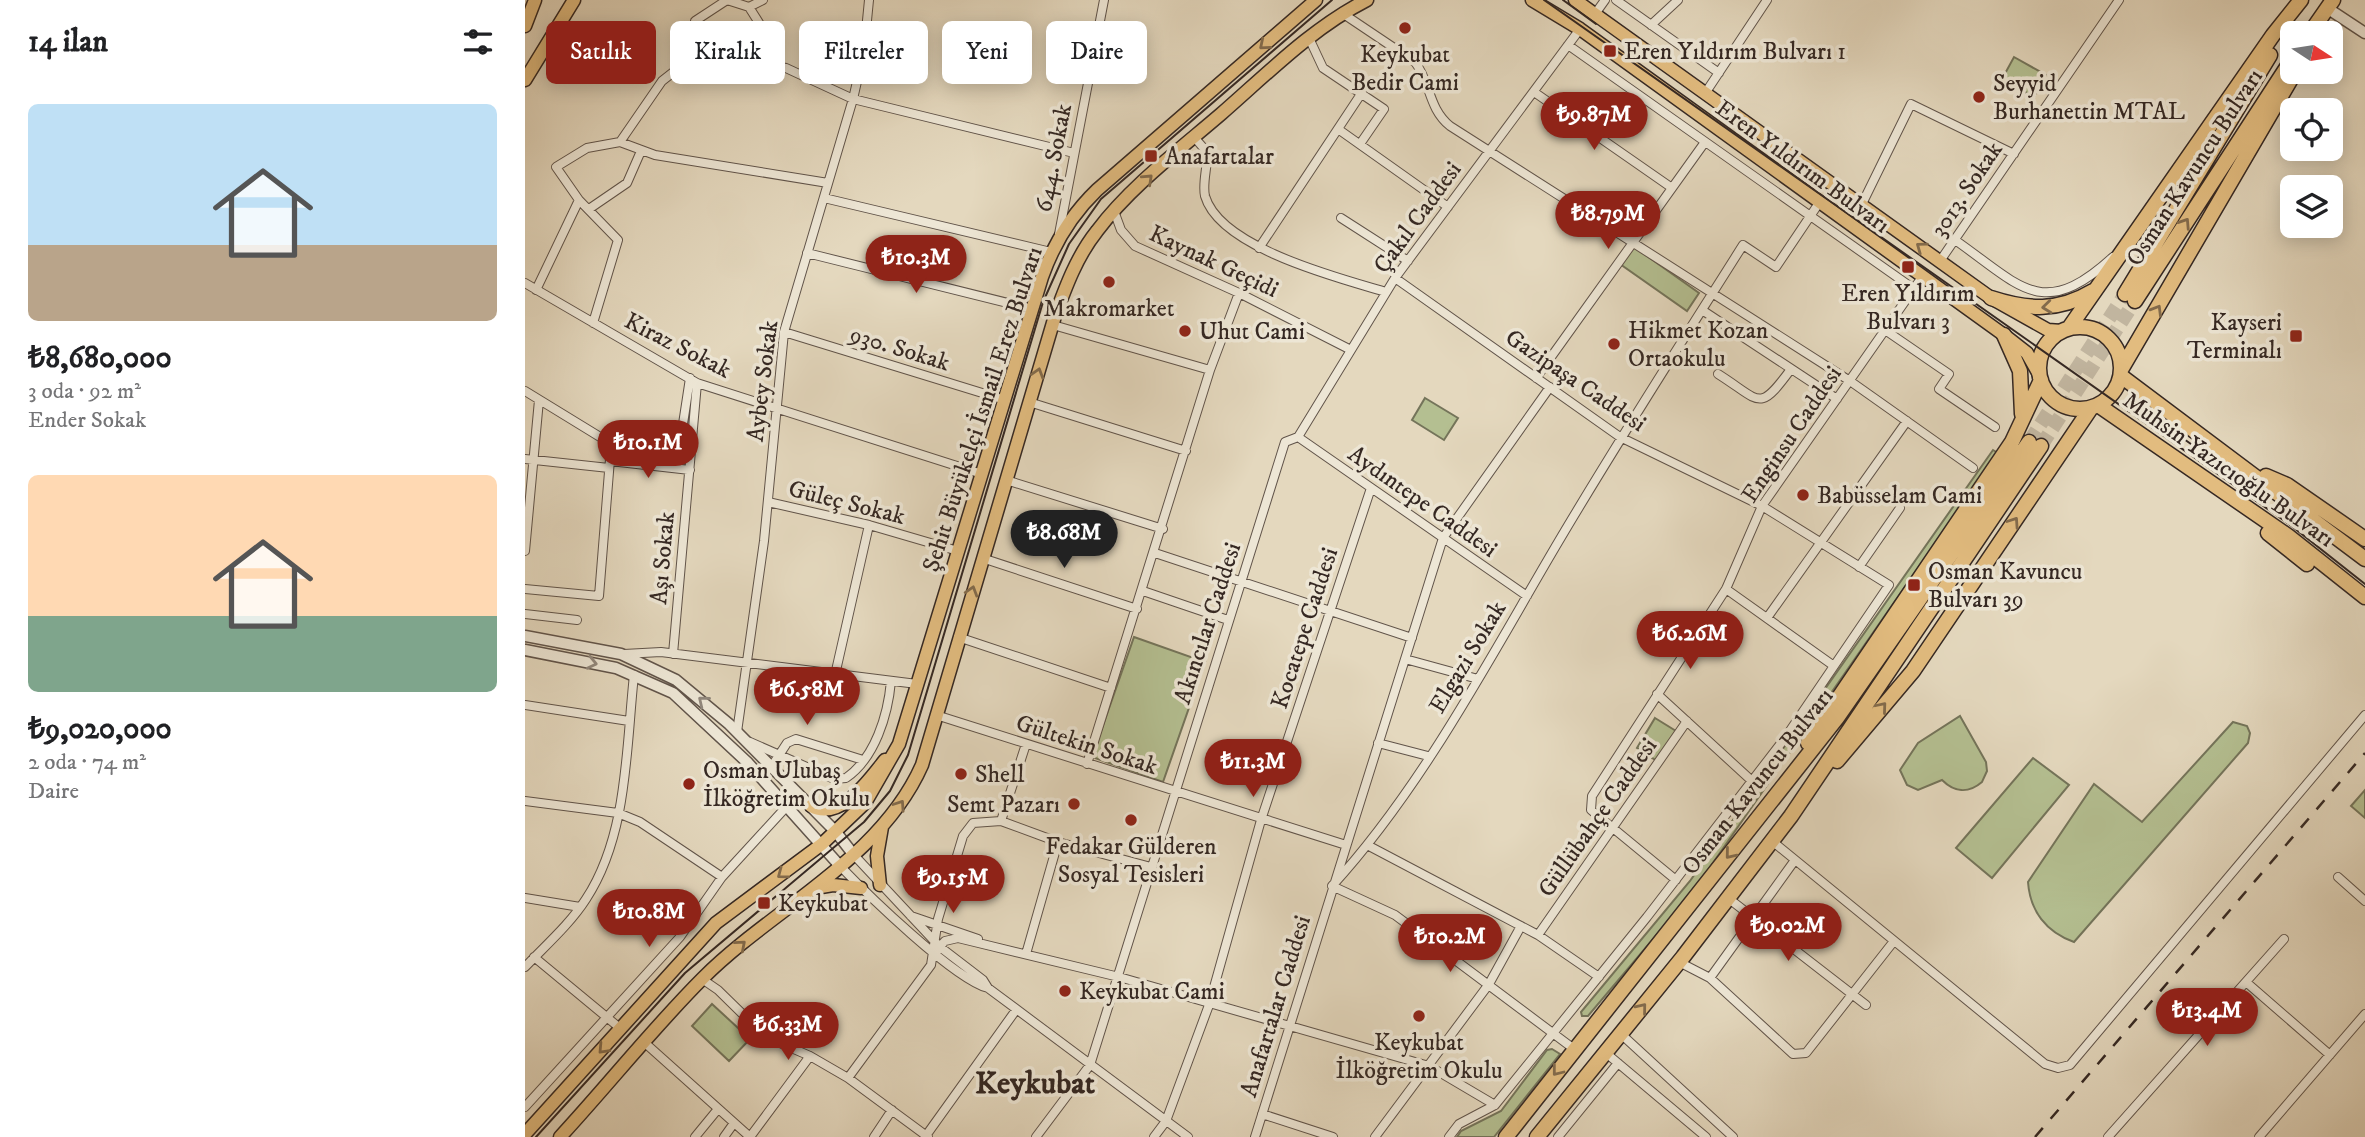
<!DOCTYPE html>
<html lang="tr">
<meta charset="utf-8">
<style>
:root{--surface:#fff;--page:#f2f2f2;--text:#202124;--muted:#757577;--accent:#8f2418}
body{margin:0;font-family:"IM FELL DW Pica",serif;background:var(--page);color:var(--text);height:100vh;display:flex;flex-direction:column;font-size:26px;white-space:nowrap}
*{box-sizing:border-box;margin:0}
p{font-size:23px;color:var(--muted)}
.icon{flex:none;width:38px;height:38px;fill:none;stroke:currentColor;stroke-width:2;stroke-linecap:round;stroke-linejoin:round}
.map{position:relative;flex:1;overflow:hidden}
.sheet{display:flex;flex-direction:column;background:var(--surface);width:525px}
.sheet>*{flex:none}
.guide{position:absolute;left:21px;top:21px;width:665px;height:63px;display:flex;gap:14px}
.needle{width:46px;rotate:102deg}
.tools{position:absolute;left:1755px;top:21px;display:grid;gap:14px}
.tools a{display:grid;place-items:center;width:63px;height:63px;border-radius:10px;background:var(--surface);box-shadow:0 4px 18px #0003;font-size:35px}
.price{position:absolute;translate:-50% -60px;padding:0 16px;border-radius:24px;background:var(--accent);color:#fff;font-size:23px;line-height:46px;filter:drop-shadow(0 2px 4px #0008)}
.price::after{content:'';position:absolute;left:50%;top:42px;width:21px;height:16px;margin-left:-10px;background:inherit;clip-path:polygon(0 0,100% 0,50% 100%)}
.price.active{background:#222;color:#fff}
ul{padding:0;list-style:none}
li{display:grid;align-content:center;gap:14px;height:371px;padding:0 28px}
li span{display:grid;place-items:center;height:217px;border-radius:10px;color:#555}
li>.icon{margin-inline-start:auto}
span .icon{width:126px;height:126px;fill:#fffc;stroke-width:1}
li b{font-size:30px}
h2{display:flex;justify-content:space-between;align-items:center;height:84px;padding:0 28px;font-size:30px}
.pill{padding:0 24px;border-radius:10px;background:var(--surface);box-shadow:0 4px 18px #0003;font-size:24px;line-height:63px}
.pill.active{background:var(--accent);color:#fff}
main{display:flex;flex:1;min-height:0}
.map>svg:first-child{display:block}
.green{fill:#b4bf91;stroke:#74745a;stroke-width:2}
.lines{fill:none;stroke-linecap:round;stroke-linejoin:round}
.trunk-tunnel{stroke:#c1b59f;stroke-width:14;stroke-dasharray:14 7;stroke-linecap:butt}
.minor-casing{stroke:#61544a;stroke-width:10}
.tertiary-casing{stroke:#61544a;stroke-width:13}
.primary-casing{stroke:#352823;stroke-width:15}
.trunk-casing{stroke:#352823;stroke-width:17}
.minor{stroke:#ede6d5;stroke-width:8}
.tertiary{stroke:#ede6d5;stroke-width:10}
.primary{stroke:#e2bc7f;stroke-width:12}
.trunk{stroke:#e2bc7f;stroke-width:14}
.tram{stroke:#352823;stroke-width:2}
.rail{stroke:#352823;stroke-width:2.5;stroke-dasharray:12 12;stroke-linecap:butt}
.oneway{stroke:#836b4c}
.oneway2{stroke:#91877c}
.poi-dot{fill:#8f2418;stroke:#ede6d5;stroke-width:2.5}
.labels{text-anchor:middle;stroke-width:7;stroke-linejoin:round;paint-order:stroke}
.poi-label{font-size:24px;fill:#352823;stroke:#ede6d5;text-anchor:start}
.street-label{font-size:24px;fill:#352823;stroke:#ede6d5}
.district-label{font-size:32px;font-weight:bold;fill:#352823;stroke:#ede6d5}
</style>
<main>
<section class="sheet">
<h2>14 ilan<svg class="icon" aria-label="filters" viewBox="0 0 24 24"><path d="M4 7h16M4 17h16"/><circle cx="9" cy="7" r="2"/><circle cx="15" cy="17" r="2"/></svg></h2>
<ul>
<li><span style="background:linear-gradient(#bfe0f5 65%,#b9a48a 0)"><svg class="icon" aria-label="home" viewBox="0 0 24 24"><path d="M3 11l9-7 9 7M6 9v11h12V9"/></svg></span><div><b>₺8,680,000</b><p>3 oda · 92 m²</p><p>Ender Sokak</p></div></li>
<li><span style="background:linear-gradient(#ffd9b3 65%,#7fa58c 0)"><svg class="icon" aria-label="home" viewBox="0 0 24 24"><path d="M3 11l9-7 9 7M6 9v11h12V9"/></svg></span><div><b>₺9,020,000</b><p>2 oda · 74 m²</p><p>Daire</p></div></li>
</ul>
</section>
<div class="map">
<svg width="1840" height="1137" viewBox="0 0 1840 1137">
<rect width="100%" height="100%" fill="#e4d8be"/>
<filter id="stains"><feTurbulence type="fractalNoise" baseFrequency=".00286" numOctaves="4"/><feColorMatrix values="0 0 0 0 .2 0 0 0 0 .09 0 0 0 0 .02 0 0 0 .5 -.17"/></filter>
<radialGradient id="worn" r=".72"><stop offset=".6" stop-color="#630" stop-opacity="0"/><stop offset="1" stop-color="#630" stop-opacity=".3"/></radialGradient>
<path class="green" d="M1489 57 1521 75 1509 97 1477 79Z
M1108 246 1174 293 1162 311 1095 264Z
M900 398 933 418 919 440 887 420Z
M1468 450 1473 453 1167 893 1063 1016H1057L1056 1012 1165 881Z
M609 637 680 662 638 782 567 757Z
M1435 716 1461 762 1462 771 1457 782C1443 794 1429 792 1417 780L1393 790 1382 785 1375 770 1393 743Z
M1130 718 1151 731 1132 761 1112 748Z
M1708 722 1722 726 1725 733 1723 743 1549 942C1521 932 1505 911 1503 882L1569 784 1617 822Z
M1508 758 1544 785 1467 878 1431 848Z
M1840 790V818L1826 806Z
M187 1004 225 1039 204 1061 167 1026Z
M1027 1049 1035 1054 969 1137H932L936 1131 976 1111 1022 1050Z"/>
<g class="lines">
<path class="trunk-tunnel" d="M1504 442 1600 294
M1516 446 1610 301"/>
<defs>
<path id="minor" d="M1091 0 1194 73
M224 7 243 37 237 64
M817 13 890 62C906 83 903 108 925 126L1325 381 1448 468
M1070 14 1080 0
M1126 25 1153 0
M784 38 798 68 859 109 835 144
M1043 45 1389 289
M178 65 170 21 202 0 224 7 238 0
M1009 92 1147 188
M1181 92 1242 0
M813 129 923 207
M669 137 682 152C683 166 677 183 680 196 695 248 814 278 861 292
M95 142 137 81 151 70 168 65 237 64 261 68 328 99 549 153
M299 198 526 252
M1337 204 1386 104 1489 154
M64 209 102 183 116 151
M589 211 596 230 610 246 714 293 826 350
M816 218 883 261
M534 234 579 0
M1430 240C1496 286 1517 322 1588 257
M734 248 836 94
M282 253 507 309
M1415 261 1594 0
M870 278 1095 437 1237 506 1364 585 1260 738 1122 917 970 1105 934 1124 924 1137
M0 283 172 383 457 474
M11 290 54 200
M1177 310 1312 399
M68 323 93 240 54 200 31 167 62 148 95 142 130 155 303 183
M528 325 685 370
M1360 330 1424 374 1414 389 1470 427
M259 332 480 400
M1193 374C1236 401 1233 414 1266 369
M1011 378 1180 142
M0 391 80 440 86 447 74 596 0 589
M504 402 661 451
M773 437 870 278 1055 29
M773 437 1002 596
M83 441 166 452
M154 450 165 378
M0 459 84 468
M85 461 165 470
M481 480 638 529
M243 502 344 525 433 551
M0 551 14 400
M630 553 887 638
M457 558 612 609
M1334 567 1375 508
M1201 589 1309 666
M618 591 703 620
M0 614 52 620
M1242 618 1382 421
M433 637 586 688
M99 654 136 652 392 684
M148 654 172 383
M880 659 953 679
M310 675 344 525
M1132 694 1227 781
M0 705 104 721
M411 715 821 845
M212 732 239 541 259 332 328 99 339 51 344 0
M225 742 309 779 321 778C350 758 363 715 366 681
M853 743 903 756
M562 764 685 370 714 293
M247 766 262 743 271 739 338 760
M0 801 93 813 115 822 197 877
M476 821 501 744
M1247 841 1520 1064 1533 1068 1545 1065 1840 715
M844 846 1013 935 1074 977
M328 854 415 947 458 980 463 988
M315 866C342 894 429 979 463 988L663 1137
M1813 877 1840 901
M1151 880 1066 810 1067 796 1201 589 1237 506 1397 277
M807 886C894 791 960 667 1025 556 1087 450 1153 348 1218 245L1251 267 1294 203
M807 886 870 915 1049 1049
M0 898 55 907
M1203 898 1341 1005
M386 916 453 939
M1013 935 1162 721
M409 953 420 941 433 938 594 977 904 1066 970 1105
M501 954 533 842
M9 957 96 1029
M1154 962 1185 978 1268 1054 1281 1053 1369 941
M0 967C21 945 45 924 61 899 103 835 101 748 109 675
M1185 978 1270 860
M177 979 193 990 241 1037 285 1056
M1721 982 1805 1055
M1096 1034 1208 1137
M120 1043 225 1137
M1081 1053 1181 1137
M323 1078 406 965 413 919 438 836 448 823 476 821 533 842 626 867
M0 1107 155 937 197 877 263 805
M737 1114 808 1137
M170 1137 193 1109
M199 1137 209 1123
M225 1137 285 1056 323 1078 403 1137
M349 1137 367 1110
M400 1137 491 1010
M511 1137 565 1065 760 442 773 437
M629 1137 641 1121 684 1005 736 820 846 488
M730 1137 918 538 1025 387
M850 1137 964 984 996 926
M1033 1137 1093 1063
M1583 1137 1759 939
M1734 1137 1840 1014"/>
<path id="tertiary" d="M1802 8 1840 33
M0 636 96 654 151 680 204 724 311 832 328 854
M0 650 91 668 148 693 223 763 315 866"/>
<path id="primary" d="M1007 0 1055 29 1479 335 1502 353 1515 376
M1050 0 1466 298 1523 330 1537 331
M0 26 10 0
M0 80 49 0
M286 806C315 822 344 780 360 760
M355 885 352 856 357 827
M290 888 308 885 336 888
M0 1134 191 923 297 844 340 803 374 744 517 277C529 243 546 215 572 190L791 0
M35 1137C83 1085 128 1028 178 978 249 907 355 860 397 765L530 316C541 286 552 256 572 231 605 187 654 150 696 114 742 74 787 28 842 0"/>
<path id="trunk" d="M1785 33 1808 0
M1600 294 1745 55
M1466 298C1503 310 1533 312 1568 291
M1610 301 1768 58
M1514 368a41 41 0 1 1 82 0a41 41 0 1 1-82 0Z
M1544 328 1748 35 1776 0
M1479 335 1495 371 1497 414
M1597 368 1770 72
M1596 376 1840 559
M1573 405 1763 536 1840 597
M1741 476 1762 485 1840 539
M1743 533 1782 564
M1283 743 1487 442 1516 380
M1312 761 1388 671 1566 408
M981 1137 1312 718 1504 442
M1012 1137 1158 957 1266 816 1516 446"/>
</defs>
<use href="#minor" class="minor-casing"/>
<use href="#tertiary" class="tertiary-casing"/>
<use href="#primary" class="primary-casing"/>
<use href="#trunk" class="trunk-casing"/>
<use href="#minor" class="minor"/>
<use href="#tertiary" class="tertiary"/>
<use href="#primary" class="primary"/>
<use href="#trunk" class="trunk"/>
<path class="tram" d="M1019 0 1764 524 1840 584
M1038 0 1071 24
M1620 411 1716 480
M11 1137 160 973 339 822 365 791 383 755 518 302 544 244 576 199 807 0"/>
<path class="rail" d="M1510 1137 1840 753"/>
</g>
<defs><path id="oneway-chevron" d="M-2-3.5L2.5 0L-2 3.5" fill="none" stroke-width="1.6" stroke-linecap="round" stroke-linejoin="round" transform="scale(1.75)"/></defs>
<g class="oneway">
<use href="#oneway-chevron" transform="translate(739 45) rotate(140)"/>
<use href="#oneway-chevron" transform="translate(623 179) rotate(-43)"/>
<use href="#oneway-chevron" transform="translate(1660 223) rotate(-57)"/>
<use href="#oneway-chevron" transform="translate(1396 247) rotate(-144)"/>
<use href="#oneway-chevron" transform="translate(1522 307) rotate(174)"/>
<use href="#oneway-chevron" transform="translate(1632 310) rotate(-59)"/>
<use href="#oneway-chevron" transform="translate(513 373) rotate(-73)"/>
<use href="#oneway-chevron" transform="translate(1489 522) rotate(-56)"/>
<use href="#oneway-chevron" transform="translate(447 591) rotate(-73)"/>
<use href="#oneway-chevron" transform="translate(1357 707) rotate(-50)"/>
<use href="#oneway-chevron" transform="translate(375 805) rotate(-56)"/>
<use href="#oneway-chevron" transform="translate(1205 854) rotate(129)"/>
<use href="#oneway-chevron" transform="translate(257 874) rotate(143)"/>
<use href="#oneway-chevron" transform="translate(216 945) rotate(-41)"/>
<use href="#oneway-chevron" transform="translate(1117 1008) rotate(-51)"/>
<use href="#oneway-chevron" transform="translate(78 1049) rotate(133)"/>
<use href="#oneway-chevron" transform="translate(1032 1071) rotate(128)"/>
</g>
<g class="oneway2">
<use href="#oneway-chevron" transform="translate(67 663) rotate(13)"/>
<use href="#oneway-chevron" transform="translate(178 701) rotate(-141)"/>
</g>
<g class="poi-dot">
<circle cx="880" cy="28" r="7"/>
<rect x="1078" y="44" width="14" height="14" rx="3.5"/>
<circle cx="1454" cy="97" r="7"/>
<rect x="619" y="149" width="14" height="14" rx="3.5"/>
<rect x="1376" y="260" width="14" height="14" rx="3.5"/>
<circle cx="584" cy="282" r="7"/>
<circle cx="660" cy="331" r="7"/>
<rect x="1764" y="329" width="14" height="14" rx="3.5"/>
<circle cx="1089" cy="344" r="7"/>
<circle cx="1278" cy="495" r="7"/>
<rect x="1382" y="578" width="14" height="14" rx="3.5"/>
<circle cx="436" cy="774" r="7"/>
<circle cx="164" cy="784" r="7"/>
<circle cx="549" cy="804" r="7"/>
<circle cx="606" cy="820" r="7"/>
<rect x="232" y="896" width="14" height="14" rx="3.5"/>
<circle cx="540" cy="991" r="7"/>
<circle cx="894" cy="1016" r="7"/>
</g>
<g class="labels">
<g class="poi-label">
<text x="1099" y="59">Eren Yıldırım Bulvarı 1</text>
<text x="880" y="62" text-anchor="middle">Keykubat<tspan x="880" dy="28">Bedir Cami</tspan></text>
<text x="1468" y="91">Seyyid<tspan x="1468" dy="28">Burhanettin MTAL</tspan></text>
<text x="640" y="164">Anafartalar</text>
<text x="1383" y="301" text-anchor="middle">Eren Yıldırım<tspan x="1383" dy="28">Bulvarı 3</tspan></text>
<text x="584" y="316" text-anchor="middle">Makromarket</text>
<text x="1757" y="330" text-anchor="end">Kayseri<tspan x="1757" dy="28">Terminalı</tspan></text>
<text x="1103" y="338">Hikmet Kozan<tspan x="1103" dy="28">Ortaokulu</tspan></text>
<text x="674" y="339">Uhut Cami</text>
<text x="1292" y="503">Babüsselam Cami</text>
<text x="1403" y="579">Osman Kavuncu<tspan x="1403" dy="28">Bulvarı 39</tspan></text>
<text x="178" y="778">Osman Ulubaş<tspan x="178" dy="28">İlköğretim Okulu</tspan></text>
<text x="450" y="782">Shell</text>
<text x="535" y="812" text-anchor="end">Semt Pazarı</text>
<text x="606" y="854" text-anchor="middle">Fedakar Gülderen<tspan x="606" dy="28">Sosyal Tesisleri</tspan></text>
<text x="253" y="911">Keykubat</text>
<text x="554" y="999">Keykubat Cami</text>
<text x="894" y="1050" text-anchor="middle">Keykubat<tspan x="894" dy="28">İlköğretim Okulu</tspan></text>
</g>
<g class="street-label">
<text transform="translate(528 158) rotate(-79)" y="8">644. Sokak</text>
<text transform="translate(1278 166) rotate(36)" y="8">Eren Yıldırım Bulvarı</text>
<text transform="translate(1669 167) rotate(-57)" y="8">Osman Kavuncu Bulvarı</text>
<text transform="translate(1441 189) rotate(-56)" y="8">3013. Sokak</text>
<text transform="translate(892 217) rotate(-54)" y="8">Çakıl Caddesi</text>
<text transform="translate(689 261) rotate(25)" y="8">Kaynak Geçidi</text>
<text transform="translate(153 345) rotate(27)" y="8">Kiraz Sokak</text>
<text transform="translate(375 348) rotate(17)" y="8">930. Sokak</text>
<text transform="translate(1051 380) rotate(34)" y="8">Gazipaşa Caddesi</text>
<text transform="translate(237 381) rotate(-83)" y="8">Aybey Sokak</text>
<text transform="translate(457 409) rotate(-72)" y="8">Şehit Büyükelçi İsmail Erez Bulvarı</text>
<text transform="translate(1266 434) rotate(-56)" y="8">Enginsu Caddesi</text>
<text transform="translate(1704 469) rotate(35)" y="8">Muhsin Yazıcıoğlu Bulvarı</text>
<text transform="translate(898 501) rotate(35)" y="8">Aydıntepe Caddesi</text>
<text transform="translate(322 502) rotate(14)" y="8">Güleç Sokak</text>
<text transform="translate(137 558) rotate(-85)" y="8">Aşı Sokak</text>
<text transform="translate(682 623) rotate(-72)" y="8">Akıncılar Caddesi</text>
<text transform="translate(779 628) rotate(-72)" y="8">Kocatepe Caddesi</text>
<text transform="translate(942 657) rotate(-59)" y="8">Elgazi Sokak</text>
<text transform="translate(562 744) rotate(18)" y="8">Gültekin Sokak</text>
<text transform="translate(1232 781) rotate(-52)" y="8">Osman Kavuncu Bulvarı</text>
<text transform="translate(1072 817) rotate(-55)" y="8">Güllübahçe Caddesi</text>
<text transform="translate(750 1006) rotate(-73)" y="8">Anafartalar Caddesi</text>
</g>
<g class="district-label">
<text x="510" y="1093">Keykubat</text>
</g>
</g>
<rect width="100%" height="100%" filter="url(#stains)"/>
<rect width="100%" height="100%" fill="url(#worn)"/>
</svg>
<div class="tools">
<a><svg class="needle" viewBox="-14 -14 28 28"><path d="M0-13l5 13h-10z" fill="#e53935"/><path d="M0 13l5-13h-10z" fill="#757577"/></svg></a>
<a><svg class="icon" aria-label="locate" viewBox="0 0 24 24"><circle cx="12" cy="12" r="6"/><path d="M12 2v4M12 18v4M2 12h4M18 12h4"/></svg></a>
<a><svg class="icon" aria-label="layers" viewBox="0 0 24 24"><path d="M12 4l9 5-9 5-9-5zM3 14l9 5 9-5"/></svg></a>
</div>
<b class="price" style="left:1069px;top:152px">₺9.87M</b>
<b class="price" style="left:1083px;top:251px">₺8.79M</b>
<b class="price" style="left:391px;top:295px">₺10.3M</b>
<b class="price" style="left:123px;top:480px">₺10.1M</b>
<b class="price active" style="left:539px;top:570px">₺8.68M</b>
<b class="price" style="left:1165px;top:671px">₺6.26M</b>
<b class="price" style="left:282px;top:727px">₺6.58M</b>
<b class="price" style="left:728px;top:799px">₺11.3M</b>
<b class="price" style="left:428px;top:915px">₺9.15M</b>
<b class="price" style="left:124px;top:949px">₺10.8M</b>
<b class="price" style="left:1263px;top:963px">₺9.02M</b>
<b class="price" style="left:925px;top:974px">₺10.2M</b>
<b class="price" style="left:1682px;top:1048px">₺13.4M</b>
<b class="price" style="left:263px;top:1062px">₺6.33M</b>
<div class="guide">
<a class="pill active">Satılık</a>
<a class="pill">Kiralık</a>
<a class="pill">Filtreler</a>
<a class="pill">Yeni</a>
<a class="pill">Daire</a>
</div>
</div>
</main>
